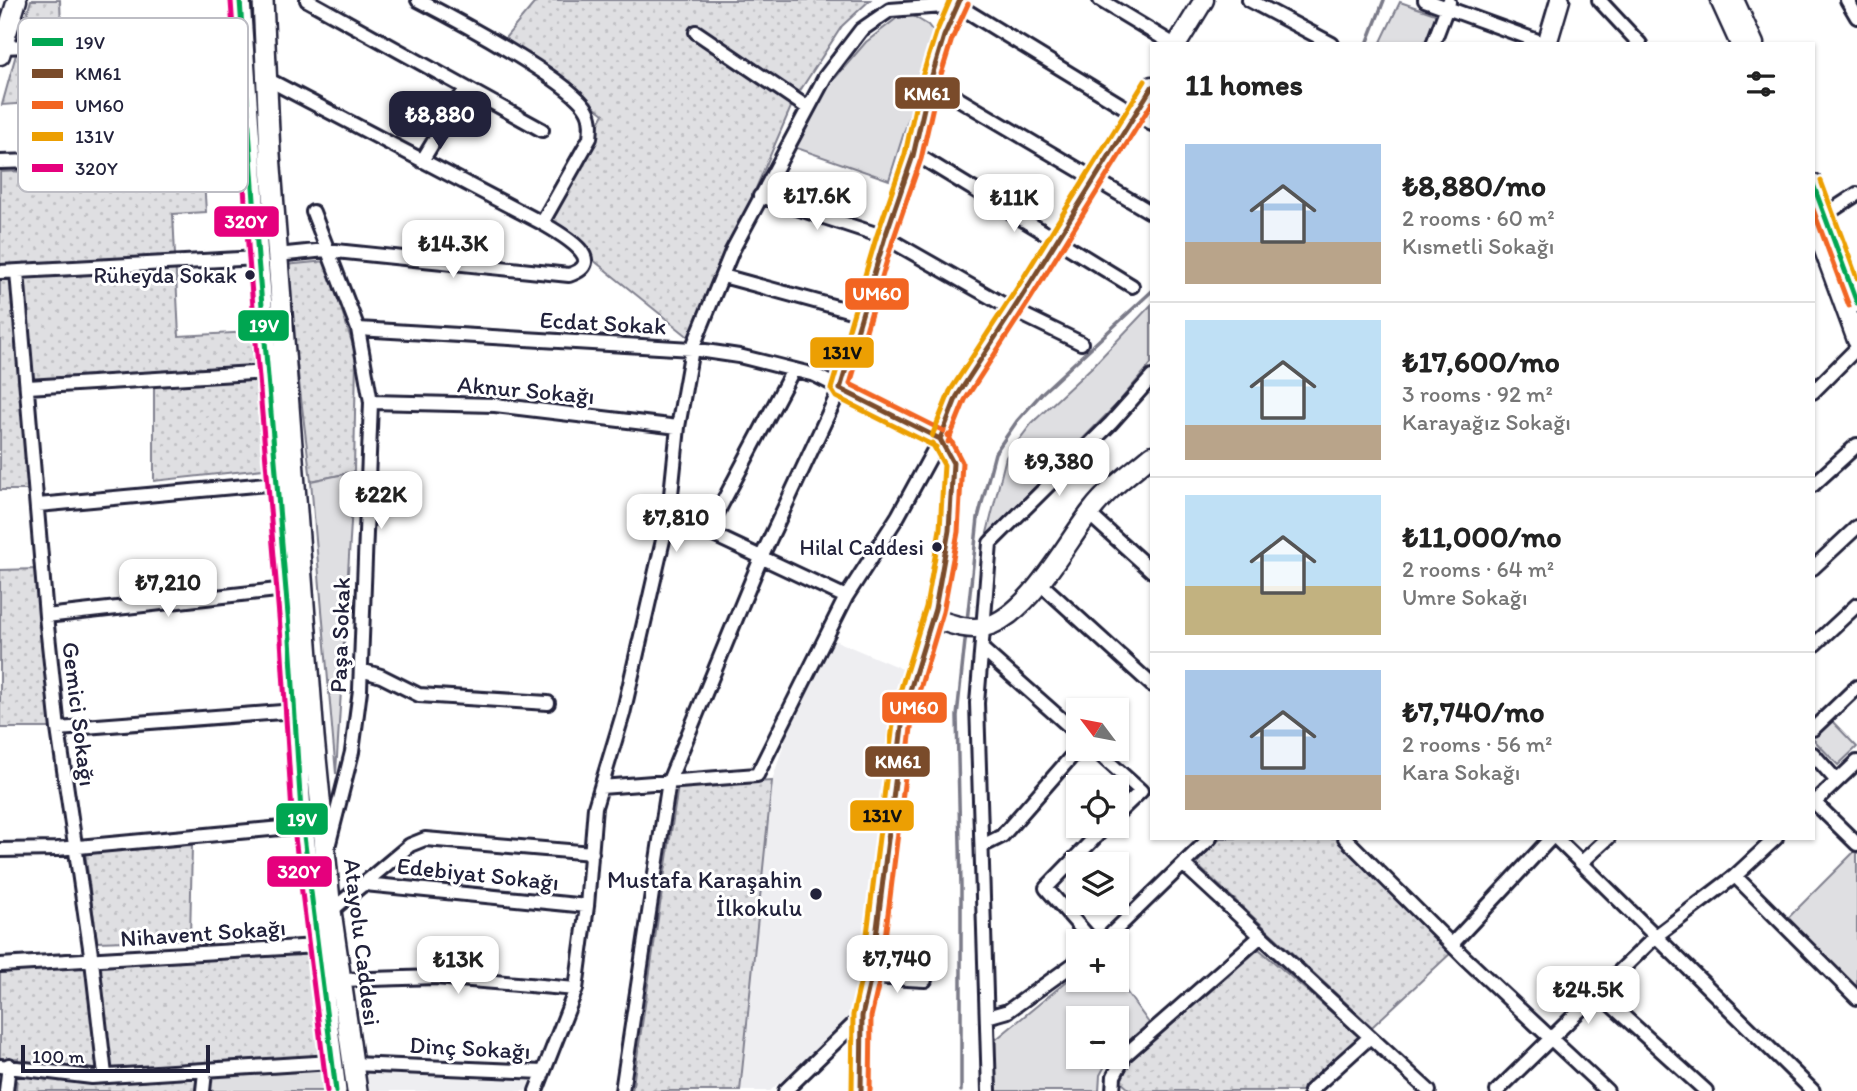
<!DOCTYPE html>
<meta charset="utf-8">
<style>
:root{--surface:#fff;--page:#f2f2f2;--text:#222;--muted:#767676;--line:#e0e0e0;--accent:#22223b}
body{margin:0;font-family:Itim,sans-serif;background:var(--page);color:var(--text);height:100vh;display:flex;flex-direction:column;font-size:26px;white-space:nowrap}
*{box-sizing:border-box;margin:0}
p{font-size:23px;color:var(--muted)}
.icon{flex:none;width:38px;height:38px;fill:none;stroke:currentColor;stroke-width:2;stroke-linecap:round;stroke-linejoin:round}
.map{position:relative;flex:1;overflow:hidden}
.sheet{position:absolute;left:1150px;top:42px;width:665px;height:798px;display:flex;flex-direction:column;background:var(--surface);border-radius:0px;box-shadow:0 2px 5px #0004}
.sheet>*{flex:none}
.needle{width:46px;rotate:302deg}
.controls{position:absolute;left:1066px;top:698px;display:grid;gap:14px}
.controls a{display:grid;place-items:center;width:63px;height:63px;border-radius:0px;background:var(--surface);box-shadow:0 2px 5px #0004;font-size:35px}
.scale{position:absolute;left:21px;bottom:18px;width:189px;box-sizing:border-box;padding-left:7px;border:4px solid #22223b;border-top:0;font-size:19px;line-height:24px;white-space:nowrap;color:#22223b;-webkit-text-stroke:5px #fff;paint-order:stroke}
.price{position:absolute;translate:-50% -60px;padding:0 16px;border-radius:14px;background:#fff;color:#222;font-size:23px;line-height:46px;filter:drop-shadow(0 2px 4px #0008)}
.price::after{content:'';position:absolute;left:50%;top:42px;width:21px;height:16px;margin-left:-10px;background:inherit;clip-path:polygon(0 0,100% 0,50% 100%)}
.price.active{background:var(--accent);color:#fff}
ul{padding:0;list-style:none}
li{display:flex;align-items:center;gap:21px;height:175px;padding:0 35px}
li+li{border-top:2px solid var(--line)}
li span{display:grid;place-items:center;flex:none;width:196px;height:140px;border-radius:0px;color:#555}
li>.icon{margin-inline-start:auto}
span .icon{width:84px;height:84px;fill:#fffc;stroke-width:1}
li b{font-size:30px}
h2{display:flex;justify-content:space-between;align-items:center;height:84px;padding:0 35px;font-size:30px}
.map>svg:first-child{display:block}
.built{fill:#eeeef1}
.grass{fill:url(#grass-dots);stroke:#80808e;stroke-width:2}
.park{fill:#dfdfe2;stroke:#80808e;stroke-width:2}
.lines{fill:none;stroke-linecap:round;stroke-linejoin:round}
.stream{stroke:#7a7a88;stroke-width:3.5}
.street-casing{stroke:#22223b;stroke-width:18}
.secondary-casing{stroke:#22223b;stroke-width:23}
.primary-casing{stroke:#22223b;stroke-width:24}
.street{stroke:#fff;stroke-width:12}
.secondary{stroke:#fff;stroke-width:18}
.primary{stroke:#fff;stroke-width:19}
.bus-1-casing{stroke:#fff;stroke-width:10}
.bus-2-casing{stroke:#fff;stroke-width:10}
.bus-3-casing{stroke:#fff;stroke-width:10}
.bus-4-casing{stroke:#fff;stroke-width:10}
.bus-5-casing{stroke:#fff;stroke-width:10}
.bus-1{stroke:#00a651;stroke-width:5}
.bus-2{stroke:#7a4b2a;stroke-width:5}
.bus-3{stroke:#f26522;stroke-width:5}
.bus-4{stroke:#ec9f03;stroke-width:5}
.bus-5{stroke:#e5007d;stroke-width:5}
.bus-dot{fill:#22223b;stroke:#fff;stroke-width:2.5}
.labels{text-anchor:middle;stroke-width:6;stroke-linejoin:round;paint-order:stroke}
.bus-label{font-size:22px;fill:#22223b;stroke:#fff;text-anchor:end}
.street-label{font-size:24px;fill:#22223b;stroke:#fff}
.poi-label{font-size:24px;fill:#22223b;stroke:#fff;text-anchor:end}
.key{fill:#fff;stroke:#bdbdc4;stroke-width:2}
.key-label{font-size:19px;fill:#22223b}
.line-badge{stroke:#fff;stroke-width:2.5}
.badge-label{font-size:19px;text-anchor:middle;font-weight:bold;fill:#fff}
.pale-badge-label{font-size:19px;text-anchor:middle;font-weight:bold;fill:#111}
</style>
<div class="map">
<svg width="1857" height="1091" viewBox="0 0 1857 1091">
<defs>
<pattern id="grass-dots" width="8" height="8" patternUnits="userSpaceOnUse" patternTransform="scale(1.75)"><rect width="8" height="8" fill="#dfdfe2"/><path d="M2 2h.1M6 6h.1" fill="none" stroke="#bfbfc3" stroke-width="1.8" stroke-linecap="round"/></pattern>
</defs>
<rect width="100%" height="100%" fill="#fff"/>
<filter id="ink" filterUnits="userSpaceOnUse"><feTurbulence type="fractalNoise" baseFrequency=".0143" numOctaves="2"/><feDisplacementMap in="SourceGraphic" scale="14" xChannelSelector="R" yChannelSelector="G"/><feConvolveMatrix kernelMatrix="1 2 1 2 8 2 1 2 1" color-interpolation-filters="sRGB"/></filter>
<g filter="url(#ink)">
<path class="built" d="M834 640 907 671 886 755 858 1007 827 1040 770 1091H740L772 781 789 728Z
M366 1071 532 1072 526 1091H369Z"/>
<path class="grass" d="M31 0H60L62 53 237 43 239 89 2 105Z
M537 0H870L842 26 794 100 691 339 546 222 604 114 505 38Z
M203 164 206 212 173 214 179 336 251 332 263 469 154 481V374L23 383 32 490H0V172Z
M326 261 356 355 354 472 311 481 285 265Z
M37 569 52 728H0V570Z
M772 781 740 1091H632L678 786Z
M1220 838H1339L1452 952 1372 1027 1196 864Z
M192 845 190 939 97 942 85 852Z
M308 946 323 1055 198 1064 195 1091H16L18 1058 0 1059V967Z
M1259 949 1361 1038 1301 1091H1131L1121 1082 1128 1063Z"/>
<path class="park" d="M1400 2 1438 15 1424 44H1380Z
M913 16 928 25 935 34 889 180 791 146 830 84 866 42 897 18Z
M1151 305V364L1117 404 986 537 1006 457 1032 423 1092 367Z
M354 472 336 774 311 481Z
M1830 719 1857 747 1838 765 1813 739V736Z
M1855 851 1857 853V988L1786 920Z
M1078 972V980L1117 979 1149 1023 1117 1051 1116 1018H1078V1057H1110L1100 1075 1099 1091H994V1041Z
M325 1068 329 1091H210L212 1076Z"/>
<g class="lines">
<path class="stream" d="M1367 44 1384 0
M967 621 978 518 995 453 1017 421 1042 393 1152 291
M961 1091V886L957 716 966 632"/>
<defs>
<path id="street" d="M307 0 542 130
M418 0C451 17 576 83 588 112 592 120 591 129 590 138L542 223
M1100 0 1173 44
M1249 0 1332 44
M1425 0 1546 44
M1599 0 1640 44
M1847 0 1857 17
M696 32 808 108
M1433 44 1449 2
M3 47 243 37
M267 79 542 223C557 232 612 261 569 275L326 250 277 255
M930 82 1152 213
M914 153 1132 286
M422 161 466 88
M0 162 251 155
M760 196 885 237 1013 310 1081 343
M313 212 358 329 371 402 360 690 352 752 329 843
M1825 215 1857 194
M0 272 258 258
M17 272 46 616 58 729 92 961 105 1075
M723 276 862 314
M358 329 692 349 739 356 815 375 940 439 898 516 846 597 757 775 601 787
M28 387 268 372
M1813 392 1857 348
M371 402 495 405 678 427
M1813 485 1857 445
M38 505 277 483
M669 514 846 597
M1089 514 1152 571
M707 532 793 370
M1813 568 1857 527
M1040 583 1152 685
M46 616 286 589
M1813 646 1857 605
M982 649 1078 734
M361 670 381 676 419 695 548 703
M58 729 295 711
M1813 729 1857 687
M1094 749 1141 791 1116 815
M1813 754 1837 781 1857 762
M1815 803 1857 844
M1813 804 1837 781
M1345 838 1466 959 1607 1091
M1556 838 1813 1091
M982 846 1002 836 1078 749
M0 850 57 849 303 826
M1581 863 1608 838
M1184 865 1429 1091
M1735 876 1857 998
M365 884 587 906
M331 911 410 845 425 839 592 853
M1093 942 1046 888 1106 826
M1103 942 1210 838
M1452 944 1551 838
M0 965 317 946
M871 977 925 980
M341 980 435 977 576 989
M1598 993 1706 1091
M987 1017 1008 1011 1078 961
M353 1064 543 1072
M0 1066 92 1077 332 1062
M6 1091 9 1065
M203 1091 205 1072
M536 1091 576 989 587 906 595 807 623 714 669 514 678 427 692 349 732 251 825 77 861 30 890 10 957 5 1152 124
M622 1091 669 781 761 558 840 389 885 237 913 156 930 82 944 36 960 1
M785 1091 862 1016
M989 1091 977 703 990 543 1111 423 1152 377
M1113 1091 1114 1076 1125 1055 1261 936
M1310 1091 1370 1037
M1497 1091 1656 936 1735 876 1776 838"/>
<path id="secondary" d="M1720 0 1740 44
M1734 0 1754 44
M1177 44 1204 0
M1547 44 1560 0
M0 55 17 0
M1813 184 1857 303
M1813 220 1857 340
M932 618C948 623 967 631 984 627 1028 617 1065 544 1092 510 1108 489 1132 472 1152 455
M861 1091 862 1016 871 977 904 710 935 609 949 530 953 463 940 439 957 396 1024 293 1152 86"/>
<path id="primary" d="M240 0 258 258 290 639 301 812 336 1091
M263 0 270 154 314 737 331 911 357 1091"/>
</defs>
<use href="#street" class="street-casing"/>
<use href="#secondary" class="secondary-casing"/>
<use href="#primary" class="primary-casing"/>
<use href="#street" class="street"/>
<use href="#secondary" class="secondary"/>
<use href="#primary" class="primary"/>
<defs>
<path id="bus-1" d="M240 0 258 258 290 639 301 812 336 1091
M1813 184 1857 303"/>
<path id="bus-2" d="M840 389 885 237 913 156 930 82 944 36 960 0
M840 389 940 439
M940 439 957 396 1024 293 1152 87
M861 1091 862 1016 871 977 904 710 935 609 949 530 953 463 940 439"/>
<path id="bus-3" d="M1813 209 1849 306
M944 431 850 384 893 240 921 159 938 84 952 39 968 4
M948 442 965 400 1031 298 1152 103
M870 1091 871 1017 880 978 913 712 943 612 958 532 962 462 948 435"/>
<path id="bus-4" d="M1821 181 1857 278
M932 436 950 391 1017 288 1145 81
M936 447 836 397 831 389 877 235 905 154 921 80 936 33 950 0
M852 1091 853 1015 862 975 895 708 926 607 940 529 944 465 932 443"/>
<path id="bus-5" d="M231 1 249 259 281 640 292 813 327 1091"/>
</defs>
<use href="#bus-1" class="bus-1-casing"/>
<use href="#bus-2" class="bus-2-casing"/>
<use href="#bus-3" class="bus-3-casing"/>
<use href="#bus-4" class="bus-4-casing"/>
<use href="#bus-5" class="bus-5-casing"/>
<use href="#bus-1" class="bus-1"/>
<use href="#bus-2" class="bus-2"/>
<use href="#bus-3" class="bus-3"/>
<use href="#bus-4" class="bus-4"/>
<use href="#bus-5" class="bus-5"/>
</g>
</g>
<g class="bus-dot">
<circle cx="250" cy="275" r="6"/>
<circle cx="937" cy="547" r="6"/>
<circle cx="816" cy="894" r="7"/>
</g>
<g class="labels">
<g class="bus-label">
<text x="237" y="283">Rüheyda Sokak</text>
<text x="924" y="555">Hilal Caddesi</text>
</g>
<g class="street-label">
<text transform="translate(603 323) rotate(3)" y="8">Ecdat Sokak</text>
<text transform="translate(526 390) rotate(5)" y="8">Aknur Sokağı</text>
<text transform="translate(340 635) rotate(-88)" y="8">Paşa Sokak</text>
<text transform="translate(79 714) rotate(83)" y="8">Gemici Sokağı</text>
<text transform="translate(478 874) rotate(6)" y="8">Edebiyat Sokağı</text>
<text transform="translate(203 933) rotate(-4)" y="8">Nihavent Sokağı</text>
<text transform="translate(362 942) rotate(83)" y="8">Atayolu Caddesi</text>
<text transform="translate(470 1048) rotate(3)" y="8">Dinç Sokağı</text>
</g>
<g class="poi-label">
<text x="802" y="888">Mustafa Karaşahin<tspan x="802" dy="28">İlkokulu</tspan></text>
</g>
</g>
<rect x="18" y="18" width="230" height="174" rx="10" class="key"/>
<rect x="32" y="38" width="31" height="8" fill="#00a651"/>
<rect x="32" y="69" width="31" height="9" fill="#7a4b2a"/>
<rect x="32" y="101" width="31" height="8" fill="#f26522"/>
<rect x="32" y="132" width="31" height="9" fill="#ec9f03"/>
<rect x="32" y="164" width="31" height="8" fill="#e5007d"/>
<g class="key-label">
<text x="75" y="49">19V</text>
<text x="75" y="80">KM61</text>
<text x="75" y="112">UM60</text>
<text x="75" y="143">131V</text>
<text x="75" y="175">320Y</text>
</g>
<g class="line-badge">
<rect x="894" y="76" width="67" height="34" rx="7" fill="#7a4b2a"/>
<rect x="213" y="205" width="67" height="33" rx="7" fill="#e5007d"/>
<rect x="844" y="277" width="66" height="34" rx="7" fill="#f26522"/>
<rect x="237" y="309" width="53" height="33" rx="7" fill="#00a651"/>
<rect x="809" y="336" width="66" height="33" rx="7" fill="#ec9f03"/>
<rect x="881" y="691" width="67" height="33" rx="7" fill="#f26522"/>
<rect x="864" y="745" width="67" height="33" rx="7" fill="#7a4b2a"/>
<rect x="849" y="799" width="66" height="33" rx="7" fill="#ec9f03"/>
<rect x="275" y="802" width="54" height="34" rx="7" fill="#00a651"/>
<rect x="266" y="855" width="67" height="33" rx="7" fill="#e5007d"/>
</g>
<g class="badge-label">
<text x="927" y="100">KM61</text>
<text x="246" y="228">320Y</text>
<text x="877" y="300">UM60</text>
<text x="264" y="332">19V</text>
<text x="914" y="714">UM60</text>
<text x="898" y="768">KM61</text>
<text x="302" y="826">19V</text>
<text x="299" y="878">320Y</text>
</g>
<g class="pale-badge-label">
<text x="842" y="359">131V</text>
<text x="882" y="822">131V</text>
</g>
</svg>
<div class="controls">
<a><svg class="needle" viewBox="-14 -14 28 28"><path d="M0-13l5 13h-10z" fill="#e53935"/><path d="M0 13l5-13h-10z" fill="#767676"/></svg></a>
<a><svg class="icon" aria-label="locate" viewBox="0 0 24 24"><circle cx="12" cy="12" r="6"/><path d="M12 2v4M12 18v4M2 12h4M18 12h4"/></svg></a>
<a><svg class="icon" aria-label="layers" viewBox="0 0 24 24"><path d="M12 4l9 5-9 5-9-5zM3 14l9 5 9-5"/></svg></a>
<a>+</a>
<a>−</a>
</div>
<div class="scale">100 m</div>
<b class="price active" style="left:440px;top:151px">₺8,880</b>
<b class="price" style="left:817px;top:232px">₺17.6K</b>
<b class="price" style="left:1014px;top:234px">₺11K</b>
<b class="price" style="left:453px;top:280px">₺14.3K</b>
<b class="price" style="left:1059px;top:498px">₺9,380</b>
<b class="price" style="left:381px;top:531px">₺22K</b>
<b class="price" style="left:676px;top:554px">₺7,810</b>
<b class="price" style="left:168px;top:619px">₺7,210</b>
<b class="price" style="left:897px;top:995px">₺7,740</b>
<b class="price" style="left:458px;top:996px">₺13K</b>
<b class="price" style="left:1588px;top:1026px">₺24.5K</b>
<section class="sheet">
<h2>11 homes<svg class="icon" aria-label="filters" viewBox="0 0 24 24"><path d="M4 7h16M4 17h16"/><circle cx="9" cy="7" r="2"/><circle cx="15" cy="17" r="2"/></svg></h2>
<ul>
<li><span style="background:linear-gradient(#a9c7e8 70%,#b9a48a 0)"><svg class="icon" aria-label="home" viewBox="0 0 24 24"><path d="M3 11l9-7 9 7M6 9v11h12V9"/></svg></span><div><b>₺8,880/mo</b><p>2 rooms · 60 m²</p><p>Kısmetli Sokağı</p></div></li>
<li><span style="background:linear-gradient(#bfe0f5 75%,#b9a48a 0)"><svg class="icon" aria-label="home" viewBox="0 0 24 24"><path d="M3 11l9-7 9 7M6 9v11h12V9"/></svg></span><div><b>₺17,600/mo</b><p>3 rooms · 92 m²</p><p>Karayağız Sokağı</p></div></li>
<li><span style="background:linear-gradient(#bfe0f5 65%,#c2b280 0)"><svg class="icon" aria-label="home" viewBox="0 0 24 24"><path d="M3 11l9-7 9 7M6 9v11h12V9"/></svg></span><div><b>₺11,000/mo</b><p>2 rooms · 64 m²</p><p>Umre Sokağı</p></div></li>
<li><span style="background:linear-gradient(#a9c7e8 75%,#b9a48a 0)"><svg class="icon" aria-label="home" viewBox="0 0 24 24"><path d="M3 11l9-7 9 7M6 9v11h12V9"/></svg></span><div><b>₺7,740/mo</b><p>2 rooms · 56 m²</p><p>Kara Sokağı</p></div></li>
</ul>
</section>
</div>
